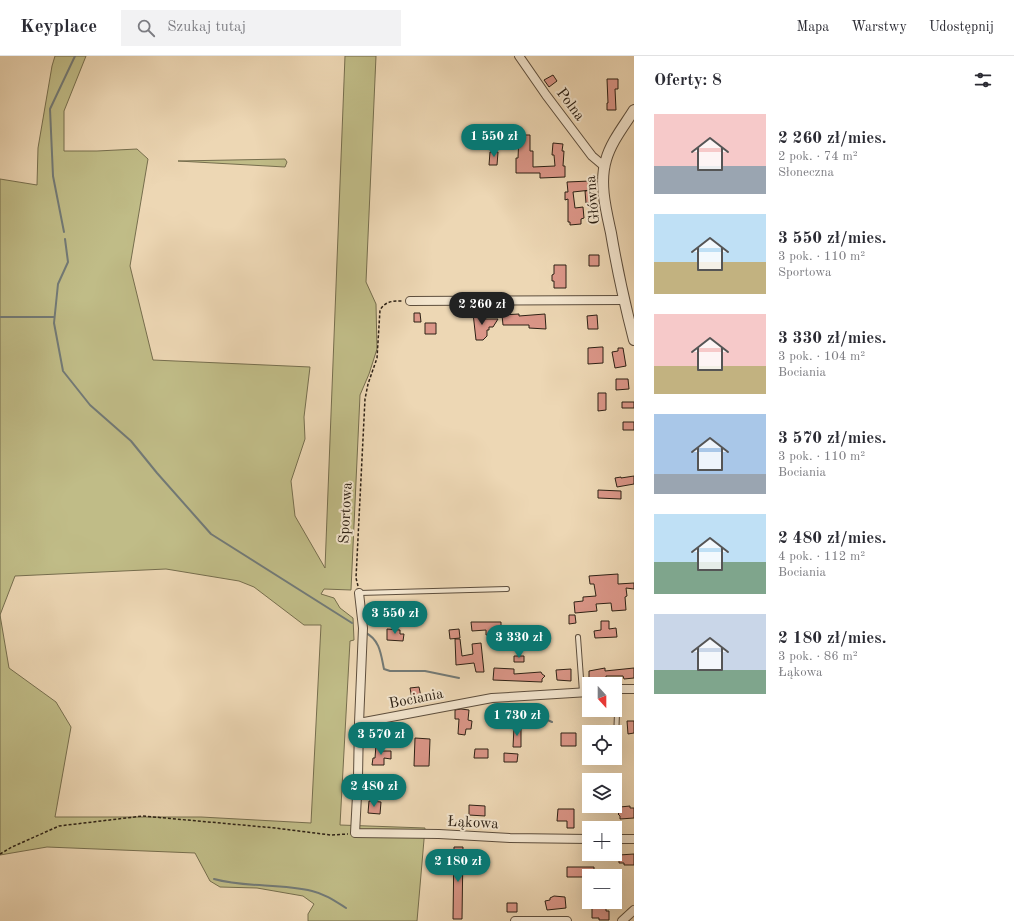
<!DOCTYPE html>
<html lang="pl">
<meta charset="utf-8">
<style>
:root{--surface:#fff;--page:#f2f2f3;--text:#2b2b33;--muted:#7c7c81;--line:#e1e1e2;--accent:#0f766e}
body{margin:0;font-family:"Old Standard TT",serif;background:var(--page);color:var(--text);height:100vh;display:flex;flex-direction:column;font-size:15px;white-space:nowrap}
*{box-sizing:border-box;margin:0}
p{font-size:13px;color:var(--muted)}
.icon{flex:none;width:22px;height:22px;fill:none;stroke:currentColor;stroke-width:2;stroke-linecap:round;stroke-linejoin:round}
.map{position:relative;flex:1;overflow:hidden}
.panel{display:flex;flex-direction:column;background:var(--surface);width:380px}
.panel>*{flex:none}
.needle{width:26px;rotate:159deg}
.buttons{position:absolute;left:582px;top:621px;display:grid;gap:8px}
.buttons a{display:grid;place-items:center;width:40px;height:40px;border-radius:0px;background:var(--surface);box-shadow:0 4px 16px #0002;font-size:20px}
.price{position:absolute;translate:-50% -34px;padding:0 9px;border-radius:14px;background:var(--accent);color:#fff;font-size:13px;line-height:26px;filter:drop-shadow(0 1px 2px #0008)}
.price::after{content:'';position:absolute;left:50%;top:24px;width:12px;height:9px;margin-left:-6px;background:inherit;clip-path:polygon(0 0,100% 0,50% 100%)}
.price.on{background:#222;color:#fff}
ul{padding:0;list-style:none}
li{display:flex;align-items:center;gap:12px;height:100px;padding:0 20px}
li span{display:grid;place-items:center;flex:none;width:112px;height:80px;border-radius:0px;color:#555}
li>.icon{margin-inline-start:auto}
span .icon{width:48px;height:48px;fill:#fffc;stroke-width:1}
li b{font-size:17px}
h2{display:flex;justify-content:space-between;align-items:center;height:48px;padding:0 20px;font-size:17px}
header{display:flex;align-items:center;gap:24px;box-sizing:border-box;height:56px;padding:0 20px;background:var(--surface);border-bottom:1px solid var(--line)}
header strong{font-size:19px}
nav{display:flex;gap:22px;margin-inline-start:auto;font-size:14px}
.search{width:280px;height:36px;background:var(--page);display:flex;align-items:center;gap:10px;box-sizing:border-box;padding:0 14px;border-radius:0px;color:var(--muted);font-size:15px}
main{display:flex;flex:1;min-height:0}
.map>svg:first-child{display:block}
.green{fill:#c0bc87;stroke:#766e4e;fill-rule:evenodd}
.lines{fill:none;stroke-linecap:round;stroke-linejoin:round}
.stream{stroke:#727a77;stroke-width:2}
.building{fill:#db9688;stroke:#2d2115}
.service-casing{stroke:#5d4e3d;stroke-width:6}
.minor-casing{stroke:#5d4e3d;stroke-width:10}
.tertiary-casing{stroke:#5d4e3d;stroke-width:12}
.path{stroke:#2d2115;stroke-width:1.5;stroke-dasharray:3 2;stroke-linecap:butt}
.service{stroke:#f3e5ce;stroke-width:4}
.minor{stroke:#f3e5ce;stroke-width:8}
.tertiary{stroke:#f3e5ce;stroke-width:10}
.labels{text-anchor:middle;stroke-width:4;stroke-linejoin:round;paint-order:stroke}
.street-label{font-size:15px;fill:#2d2115;stroke:#f3e5ce}
</style>
<header>
<strong>Keyplace</strong>
<div class="search"><svg class="icon" aria-label="search" viewBox="0 0 24 24"><circle cx="10" cy="10" r="6"/><path d="M15 15l6 6"/></svg>Szukaj tutaj</div>
<nav><a>Mapa</a><a>Warstwy</a><a>Udostępnij</a></nav>
</header>
<main>
<div class="map">
<svg width="634" height="865" viewBox="0 0 634 865">
<rect width="100%" height="100%" fill="#edd7b4"/>
<filter id="stains"><feTurbulence type="fractalNoise" baseFrequency=".005" numOctaves="4"/><feColorMatrix values="0 0 0 0 .2 0 0 0 0 .09 0 0 0 0 .02 0 0 0 .5 -.17"/></filter>
<radialGradient id="worn" r=".72"><stop offset=".6" stop-color="#630" stop-opacity="0"/><stop offset="1" stop-color="#630" stop-opacity=".3"/></radialGradient>
<path class="green" d="M55 0H86L64 55V95H97L137 93 148 103 130 210 153 304 310 311 304 361 305 383 291 425 295 460 325 512 345 0H376L366 226 376 248 377 293 369 318 360 339 351 534 324 533 321 538 334 542 340 552 353 562 354 584 350 585 340 769 425 772 417 865H308V858L314 848 303 840 257 832 220 831 210 825 195 797 47 791 0 799V123L37 129 38 92 52 10ZM166 513 239 525 254 531 304 569H321L311 767 201 761H55L71 671 56 646 9 612 0 559 15 520Z
M285 103 287 106 285 111 178 105Z"/>
<g class="lines">
<path class="stream" d="M64 176 53 120 50 53 75 0
M65 183 68 206 58 228 54 267 63 315 90 349 131 385 157 417 211 478 352 567
M0 261H54
M366 577C380 584 381 599 384 613L390 615H425L459 622
M497 654 543 662 552 666
M214 823C246 832 280 827 312 835 325 838 335 845 346 852"/>
</g>
<path class="building" d="M553 19 557 25 549 31 544 24Z
M607 23H618V33H615L616 54H607V47H608Z
M519 79H530V95H533V111L555 110 554 99H552L553 87 563 88 562 95H564L563 110H565V121L540 122V117H516V102H518Z
M490 96H498L497 109H489Z
M590 125 591 134 573 136 575 152 583 151 584 162 581 163V168L570 169V166H568V143L565 144V136H568L567 126Z
M593 134 594 146 586 147 585 135Z
M589 199H599V210H589Z
M554 209H566V232H554V225H552V219L554 218Z
M414 257H420L421 266H414Z
M473 257H480V263H498L493 271H489V274H487V280L483 284H476Z
M519 258V260L545 258 546 273 529 272V269H503L502 259Z
M597 259 598 273H588L587 260Z
M425 267H436V278H425Z
M601 291H603V307L588 308V292Z
M618 292H623L626 310 615 312 612 296 618 295Z
M616 323H628L629 333 616 334Z
M598 337H606V354L598 355Z
M622 346H634V352H622Z
M623 366H634V374H623Z
M634 420V428L617 431 615 422 621 421V422Z
M598 434 621 435V443L598 442Z
M618 518V528L634 527V533L626 532 627 540 625 541 626 554 612 555 611 547 596 548 597 555 575 557 574 546 583 545V541L596 540 594 528H590L589 520Z
M398 547V554L381 555V548Z
M569 559H575L576 567 569 568Z
M601 565H609V573L616 572 617 581 595 582 594 575 601 574Z
M471 566H501V578L486 579V574L472 575Z
M387 573 400 574V578H404L403 585 387 584Z
M459 573 460 582 450 583 449 574Z
M455 583H460L462 600 473 598 472 588 481 587 484 616H476L474 607 456 609Z
M514 600H524V606H514Z
M494 612 514 613V618L541 616 542 618 545 620 542 623V626L493 624Z
M605 612V615L634 612V622L624 623 623 620H606V622H589V615Z
M571 613V625L557 624 556 614Z
M419 631 422 646 413 648 410 632Z
M461 653 469 654 468 664 472 665 471 673H466L465 679 458 678 459 663H455V654Z
M627 665H634V677L628 678Z
M514 671H521V691H513Z
M561 677H576V690H561Z
M415 682 430 683 429 710H414Z
M376 689H382V695H391V703L384 702V709H372L373 702H375Z
M475 693H488V702H474Z
M504 697 518 698 517 706H504Z
M369 745 381 746 380 758 368 757Z
M469 749 485 750V760L469 759Z
M630 750V752H634V762L620 763V760L618 758 620 756V751Z
M558 753H574V772H567V765H557Z
M454 791H463L462 863H453Z
M634 798V809H624V807H619V799Z
M567 811H594V818H585V821H567Z
M554 840 565 841 566 852 547 854 545 845 550 844V842Z
M507 847H517V856H507Z
M592 852H606V855H609V864H599V862H592Z"/>
<g class="lines">
<defs>
<path id="service" d="M359 537 507 533
M578 581 582 636
M616 682 618 633"/>
<path id="minor" d="M519 0 546 39 592 100 605 111
M410 245 624 244
M359 537 363 572 359 667
M615 633H634
M589 636 492 642 359 667 358 721 355 777 439 778 510 782 589 783
M615 783H634
M515 865H567
M622 865 634 854"/>
<path id="tertiary" d="M634 54C624 70 611 86 606 104 599 127 606 154 611 177 617 213 625 249 634 284"/>
</defs>
<use href="#service" class="service-casing"/>
<use href="#minor" class="minor-casing"/>
<use href="#tertiary" class="tertiary-casing"/>
<path class="path" d="M358 530 356 522 365 343 368 328 377 302 380 254C386 245 392 245 402 245
M0 798 12 791 59 770 143 760 275 772 331 779 348 778"/>
<use href="#service" class="service"/>
<use href="#minor" class="minor"/>
<use href="#tertiary" class="tertiary"/>
</g>
<g class="labels">
<g class="street-label">
<text transform="translate(571 48) rotate(53)" y="5">Polna</text>
<text transform="translate(592 144) rotate(-95)" y="5">Główna</text>
<text transform="translate(345 457) rotate(-87)" y="5">Sportowa</text>
<text transform="translate(416 642) rotate(-11)" y="5">Bociania</text>
<text transform="translate(473 766) rotate(3)" y="5">Łąkowa</text>
</g>
</g>
<rect width="100%" height="100%" filter="url(#stains)"/>
<rect width="100%" height="100%" fill="url(#worn)"/>
</svg>
<div class="buttons">
<a><svg class="needle" viewBox="-14 -14 28 28"><path d="M0-13l5 13h-10z" fill="#e53935"/><path d="M0 13l5-13h-10z" fill="#7c7c81"/></svg></a>
<a><svg class="icon" aria-label="locate" viewBox="0 0 24 24"><circle cx="12" cy="12" r="6"/><path d="M12 2v4M12 18v4M2 12h4M18 12h4"/></svg></a>
<a><svg class="icon" aria-label="layers" viewBox="0 0 24 24"><path d="M12 4l9 5-9 5-9-5zM3 14l9 5 9-5"/></svg></a>
<a>+</a>
<a>−</a>
</div>
<b class="price" style="left:494px;top:102px">1 550 zł</b>
<b class="price on" style="left:482px;top:270px">2 260 zł</b>
<b class="price" style="left:395px;top:579px">3 550 zł</b>
<b class="price" style="left:519px;top:603px">3 330 zł</b>
<b class="price" style="left:517px;top:681px">1 730 zł</b>
<b class="price" style="left:381px;top:700px">3 570 zł</b>
<b class="price" style="left:374px;top:752px">2 480 zł</b>
<b class="price" style="left:458px;top:827px">2 180 zł</b>
</div>
<section class="panel">
<h2>Oferty: 8<svg class="icon" aria-label="filters" viewBox="0 0 24 24"><path d="M4 7h16M4 17h16"/><circle cx="9" cy="7" r="2"/><circle cx="15" cy="17" r="2"/></svg></h2>
<ul>
<li><span style="background:linear-gradient(#f6c9c9 65%,#9aa5b1 0)"><svg class="icon" aria-label="home" viewBox="0 0 24 24"><path d="M3 11l9-7 9 7M6 9v11h12V9"/></svg></span><div><b>2 260 zł/mies.</b><p>2 pok. · 74 m²</p><p>Słoneczna</p></div></li>
<li><span style="background:linear-gradient(#bfe0f5 60%,#c2b280 0)"><svg class="icon" aria-label="home" viewBox="0 0 24 24"><path d="M3 11l9-7 9 7M6 9v11h12V9"/></svg></span><div><b>3 550 zł/mies.</b><p>3 pok. · 110 m²</p><p>Sportowa</p></div></li>
<li><span style="background:linear-gradient(#f6c9c9 65%,#c2b280 0)"><svg class="icon" aria-label="home" viewBox="0 0 24 24"><path d="M3 11l9-7 9 7M6 9v11h12V9"/></svg></span><div><b>3 330 zł/mies.</b><p>3 pok. · 104 m²</p><p>Bociania</p></div></li>
<li><span style="background:linear-gradient(#a9c7e8 75%,#9aa5b1 0)"><svg class="icon" aria-label="home" viewBox="0 0 24 24"><path d="M3 11l9-7 9 7M6 9v11h12V9"/></svg></span><div><b>3 570 zł/mies.</b><p>3 pok. · 110 m²</p><p>Bociania</p></div></li>
<li><span style="background:linear-gradient(#bfe0f5 60%,#7fa58c 0)"><svg class="icon" aria-label="home" viewBox="0 0 24 24"><path d="M3 11l9-7 9 7M6 9v11h12V9"/></svg></span><div><b>2 480 zł/mies.</b><p>4 pok. · 112 m²</p><p>Bociania</p></div></li>
<li><span style="background:linear-gradient(#c9d6e8 70%,#7fa58c 0)"><svg class="icon" aria-label="home" viewBox="0 0 24 24"><path d="M3 11l9-7 9 7M6 9v11h12V9"/></svg></span><div><b>2 180 zł/mies.</b><p>3 pok. · 86 m²</p><p>Łąkowa</p></div></li>
</ul>
</section>
</main>
